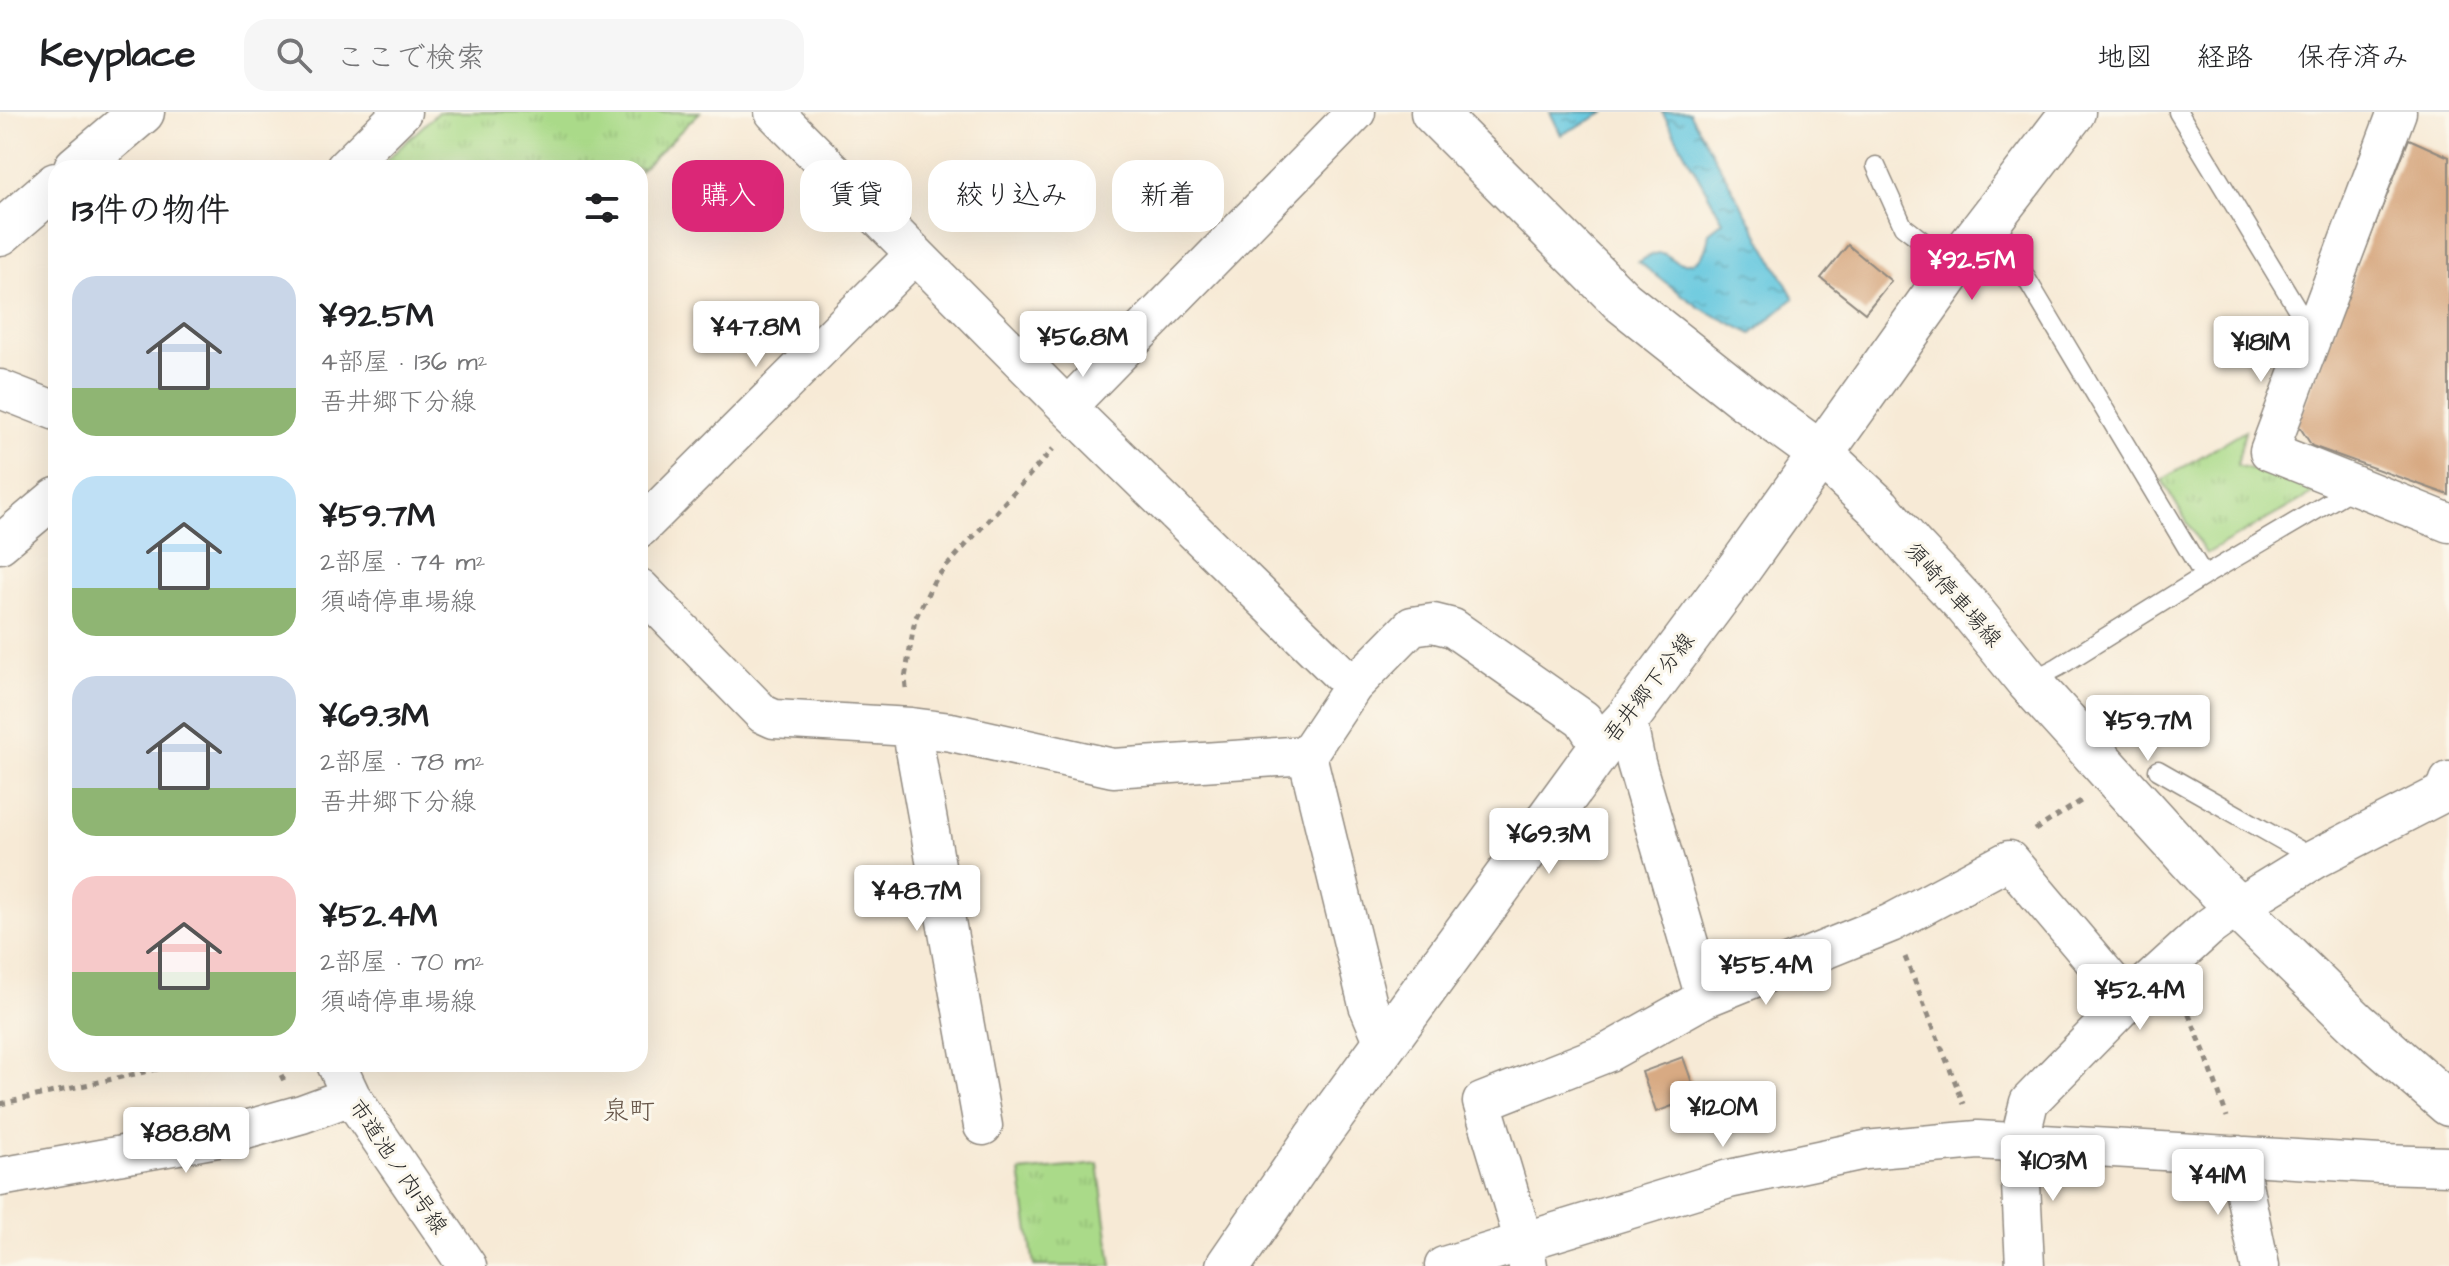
<!DOCTYPE html>
<html lang="ja">
<meta charset="utf-8">
<style>
:root{--surface:#fff;--page:#f6f6f6;--text:#202124;--muted:#757577;--line:#e0e0e0;--accent:#db2777}
body{margin:0;font-family:"Architects Daughter","Klee One",sans-serif;background:var(--page);color:var(--text);height:100vh;display:flex;flex-direction:column;font-size:30px;white-space:nowrap}
*{box-sizing:border-box;margin:0}
p{font-size:26px;color:var(--muted)}
.icon{flex:none;width:44px;height:44px;fill:none;stroke:currentColor;stroke-width:2;stroke-linecap:round;stroke-linejoin:round}
.map{position:relative;flex:1;overflow:hidden}
.details{position:absolute;left:48px;top:48px;width:600px;height:912px;display:flex;flex-direction:column;background:var(--surface);border-radius:24px;box-shadow:0 8px 32px #0002}
.details>*{flex:none}
.guide{position:absolute;left:672px;top:48px;width:760px;height:72px;display:flex;gap:16px}
.price{position:absolute;translate:-50% -68px;padding:0 18px;border-radius:8px;background:#fff;color:#222;font-size:26px;line-height:52px;filter:drop-shadow(0 2px 4px #0008)}
.price::after{content:'';position:absolute;left:50%;top:48px;width:24px;height:18px;margin-left:-12px;background:inherit;clip-path:polygon(0 0,100% 0,50% 100%)}
.price.on{background:var(--accent);color:#fff}
ul{padding:0;list-style:none}
li{display:flex;align-items:center;gap:24px;height:200px;padding:0 24px}
li span{display:grid;place-items:center;flex:none;width:224px;height:160px;border-radius:24px;color:#555}
li>.icon{margin-inline-start:auto}
span .icon{width:96px;height:96px;fill:#fffc;stroke-width:1}
li b{font-size:34px}
h2{display:flex;justify-content:space-between;align-items:center;height:96px;padding:0 24px;font-size:34px}
.tag{padding:0 28px;border-radius:24px;background:var(--surface);box-shadow:0 8px 32px #0002;font-size:28px;line-height:72px}
.tag.on{background:var(--accent);color:#fff}
header{display:flex;align-items:center;gap:48px;box-sizing:border-box;height:112px;padding:0 40px;background:var(--surface);border-bottom:2px solid var(--line)}
header strong{font-size:38px}
nav{display:flex;gap:44px;margin-inline-start:auto;font-size:28px}
.search{width:560px;height:72px;background:var(--page);display:flex;align-items:center;gap:20px;box-sizing:border-box;padding:0 28px;border-radius:24px;color:var(--muted);font-size:30px}
.map>svg:first-child{display:block}
.park{fill:url(#park-tufts);stroke:#6a825a;stroke-width:2}
.water{fill:url(#water-ripples);stroke:#467884;stroke-width:2}
.building{fill:#d8aa83}
.lines{fill:none;stroke-linecap:round;stroke-linejoin:round}
.lane-casing{stroke:#918a80;stroke-width:21}
.street-casing{stroke:#918a80;stroke-width:41}
.secondary-casing{stroke:#918a80;stroke-width:47}
.highway-casing{stroke:#918a80;stroke-width:47}
.path{stroke:#918a80;stroke-width:5;stroke-dasharray:6 6;stroke-linecap:butt}
.lane{stroke:#fff;stroke-width:18}
.street{stroke:#fff;stroke-width:38}
.secondary{stroke:#fff;stroke-width:44}
.highway{stroke:#fff;stroke-width:44}
.labels{text-anchor:middle;stroke-width:6;stroke-linejoin:round;paint-order:stroke}
.street-label{font-size:22px;fill:#2b2b2b;stroke:#fbf7ec}
.quarter-label{font-size:26px;fill:#68574a;stroke:#fbf7ec}
</style>
<header>
<strong>Keyplace</strong>
<div class="search"><svg class="icon" aria-label="search" viewBox="0 0 24 24"><circle cx="10" cy="10" r="6"/><path d="M15 15l6 6"/></svg>ここで検索</div>
<nav><a>地図</a><a>経路</a><a>保存済み</a></nav>
</header>
<div class="map">
<svg width="2449" height="1154" viewBox="0 0 2449 1154">
<defs>
<pattern id="park-tufts" width="24" height="20" patternUnits="userSpaceOnUse" patternTransform="scale(2)"><rect width="24" height="20" fill="#aada89"/><path d="M3 7l-1-3M5 7V3M7 7l1-3M15 17l-1-3M17 17v-4M19 17l1-3" fill="none" stroke="#92bb76"/></pattern>
<pattern id="water-ripples" width="26" height="14" patternUnits="userSpaceOnUse" patternTransform="scale(2)"><rect width="26" height="14" fill="#60c6de"/><path d="M2 4q2-2 4 0t4 0M15 11q2-2 4 0t4 0" fill="none" stroke="#4fa1b4"/></pattern>
</defs>
<rect width="100%" height="100%" fill="#fbf7ec"/>
<filter id="ink" filterUnits="userSpaceOnUse"><feTurbulence type="fractalNoise" baseFrequency=".0125" numOctaves="2"/><feDisplacementMap in="SourceGraphic" scale="16" xChannelSelector="R" yChannelSelector="G"/><feConvolveMatrix kernelMatrix="1 2 1 2 8 2 1 2 1" color-interpolation-filters="sRGB"/></filter>
<filter id="wash" filterUnits="userSpaceOnUse"><feTurbulence type="fractalNoise" baseFrequency=".006" numOctaves="4" result="noise"/><feDisplacementMap in="SourceGraphic" scale="32" xChannelSelector="R" yChannelSelector="G"/><feGaussianBlur stdDeviation="1.8" result="paint"/><feColorMatrix in="noise" values="0 0 0 0 0 0 0 0 0 0 0 0 0 0 0 0 0 1.4 0 .05"/><feComposite in="paint" operator="in"/></filter>
<g filter="url(#wash)">
<rect width="100%" height="100%" fill="#f7ead6"/>
<path class="park" d="M438 0H700L640 59V56H378Z
M2245 318 2237 353 2319 378 2206 442 2162 368Z
M1098 1052 1112 1154H1034L1020 1060Z"/>
<path class="water" d="M1550 0H1606L1561 23Z
M1662 0H1689L1794 186 1752 222 1700 196 1638 150C1644 147 1654 140 1661 141 1668 142 1672 148 1678 150 1701 156 1707 139 1709 120L1723 109Z"/>
<g id="blocks">
<path class="building" d="M2409 27 2449 45V383L2312 334 2297 311Z
M1848 133 1891 169 1865 201 1821 166Z
M1683 945 1697 985 1656 1000 1642 960Z"/>
</g>
</g>
<g filter="url(#ink)">
<use href="#blocks" fill-opacity="0" stroke="#918a80" stroke-width="2"/>
<g class="lines">
<defs>
<path id="lane" d="M2178 0 2313 223
M1876 54 1903 114 1955 154
M1992 109 2204 464
M2029 570 2058 555 2204 464 2355 375
M2158 658 2315 747"/>
<path id="street" d="M774 0 1067 295 1353 574
M2397 0 2269 339 2449 411
M345 56 402 0
M0 277 56 299
M1067 295 1356 0
M640 416 915 142
M0 432 56 385
M640 476 763 602 774 607 911 615 951 620 1113 656 1307 643 1353 574 1412 514 1433 511 1453 516 1583 607 1601 635
M1627 607 1636 651 1705 886
M911 615 983 1014
M1307 643 1368 893 1385 933
M336 952 351 984 467 1154
M2237 1043 2260 1154
M0 1065 217 1026 302 1002 351 984
M1444 1154 1729 1067 1865 1038 1978 1028 2380 1052 2449 1054
M1528 1154 1524 1130 1482 990 1609 940 1705 886 1891 811 2009 748 2128 889
M2025 1154 2019 1031 2029 990 2128 889 2208 816 2237 795 2315 747 2445 680 2449 669"/>
<path id="secondary" d="M1433 0 1623 190 1748 289 1821 342 1879 396 1910 433 1968 495 2029 570 2205 764 2356 911 2449 992
M1228 1154 1316 1026 1601 635 1627 607 1741 454 1955 154 2073 0"/>
<path id="highway" d="M76 56 142 0
M0 121 56 73"/>
</defs>
<use href="#lane" class="lane-casing"/>
<use href="#street" class="street-casing"/>
<use href="#secondary" class="secondary-casing"/>
<use href="#highway" class="highway-casing"/>
<path class="path" d="M906 576 905 566 915 507 935 467 1053 337
M2035 718 2081 689
M1905 845 1964 992
M2184 891 2206 944 2227 1005
M276 952 284 969
M0 992 180 952"/>
<use href="#lane" class="lane"/>
<use href="#street" class="street"/>
<use href="#secondary" class="secondary"/>
<use href="#highway" class="highway"/>
</g>
</g>
<g class="labels">
<g class="street-label">
<text transform="translate(1954 482) rotate(48)" y="8">須崎停車場線</text>
<text transform="translate(1648 575) rotate(-52)" y="8">吾井郷下分線</text>
<text transform="translate(399 1054) rotate(56)" y="8">市道池ノ内1号線</text>
</g>
<g class="quarter-label">
<text x="629" y="1007">泉町</text>
</g>
</g>
</svg>
<b class="price on" style="left:1972px;top:190px">¥92.5M</b>
<b class="price" style="left:756px;top:257px">¥47.8M</b>
<b class="price" style="left:1083px;top:267px">¥56.8M</b>
<b class="price" style="left:2261px;top:272px">¥181M</b>
<b class="price" style="left:2148px;top:651px">¥59.7M</b>
<b class="price" style="left:1549px;top:764px">¥69.3M</b>
<b class="price" style="left:917px;top:821px">¥48.7M</b>
<b class="price" style="left:1766px;top:895px">¥55.4M</b>
<b class="price" style="left:2140px;top:920px">¥52.4M</b>
<b class="price" style="left:1723px;top:1037px">¥120M</b>
<b class="price" style="left:186px;top:1063px">¥88.8M</b>
<b class="price" style="left:2053px;top:1091px">¥103M</b>
<b class="price" style="left:2218px;top:1105px">¥41M</b>
<div class="guide">
<a class="tag on">購入</a>
<a class="tag">賃貸</a>
<a class="tag">絞り込み</a>
<a class="tag">新着</a>
</div>
<section class="details">
<h2>13件の物件<svg class="icon" aria-label="filters" viewBox="0 0 24 24"><path d="M4 7h16M4 17h16"/><circle cx="9" cy="7" r="2"/><circle cx="15" cy="17" r="2"/></svg></h2>
<ul>
<li><span style="background:linear-gradient(#c9d6e8 70%,#8fb573 0)"><svg class="icon" aria-label="home" viewBox="0 0 24 24"><path d="M3 11l9-7 9 7M6 9v11h12V9"/></svg></span><div><b>¥92.5M</b><p>4部屋 · 136 m²</p><p>吾井郷下分線</p></div></li>
<li><span style="background:linear-gradient(#bfe0f5 70%,#8fb573 0)"><svg class="icon" aria-label="home" viewBox="0 0 24 24"><path d="M3 11l9-7 9 7M6 9v11h12V9"/></svg></span><div><b>¥59.7M</b><p>2部屋 · 74 m²</p><p>須崎停車場線</p></div></li>
<li><span style="background:linear-gradient(#c9d6e8 70%,#8fb573 0)"><svg class="icon" aria-label="home" viewBox="0 0 24 24"><path d="M3 11l9-7 9 7M6 9v11h12V9"/></svg></span><div><b>¥69.3M</b><p>2部屋 · 78 m²</p><p>吾井郷下分線</p></div></li>
<li><span style="background:linear-gradient(#f6c9c9 60%,#8fb573 0)"><svg class="icon" aria-label="home" viewBox="0 0 24 24"><path d="M3 11l9-7 9 7M6 9v11h12V9"/></svg></span><div><b>¥52.4M</b><p>2部屋 · 70 m²</p><p>須崎停車場線</p></div></li>
</ul>
</section>
</div>
